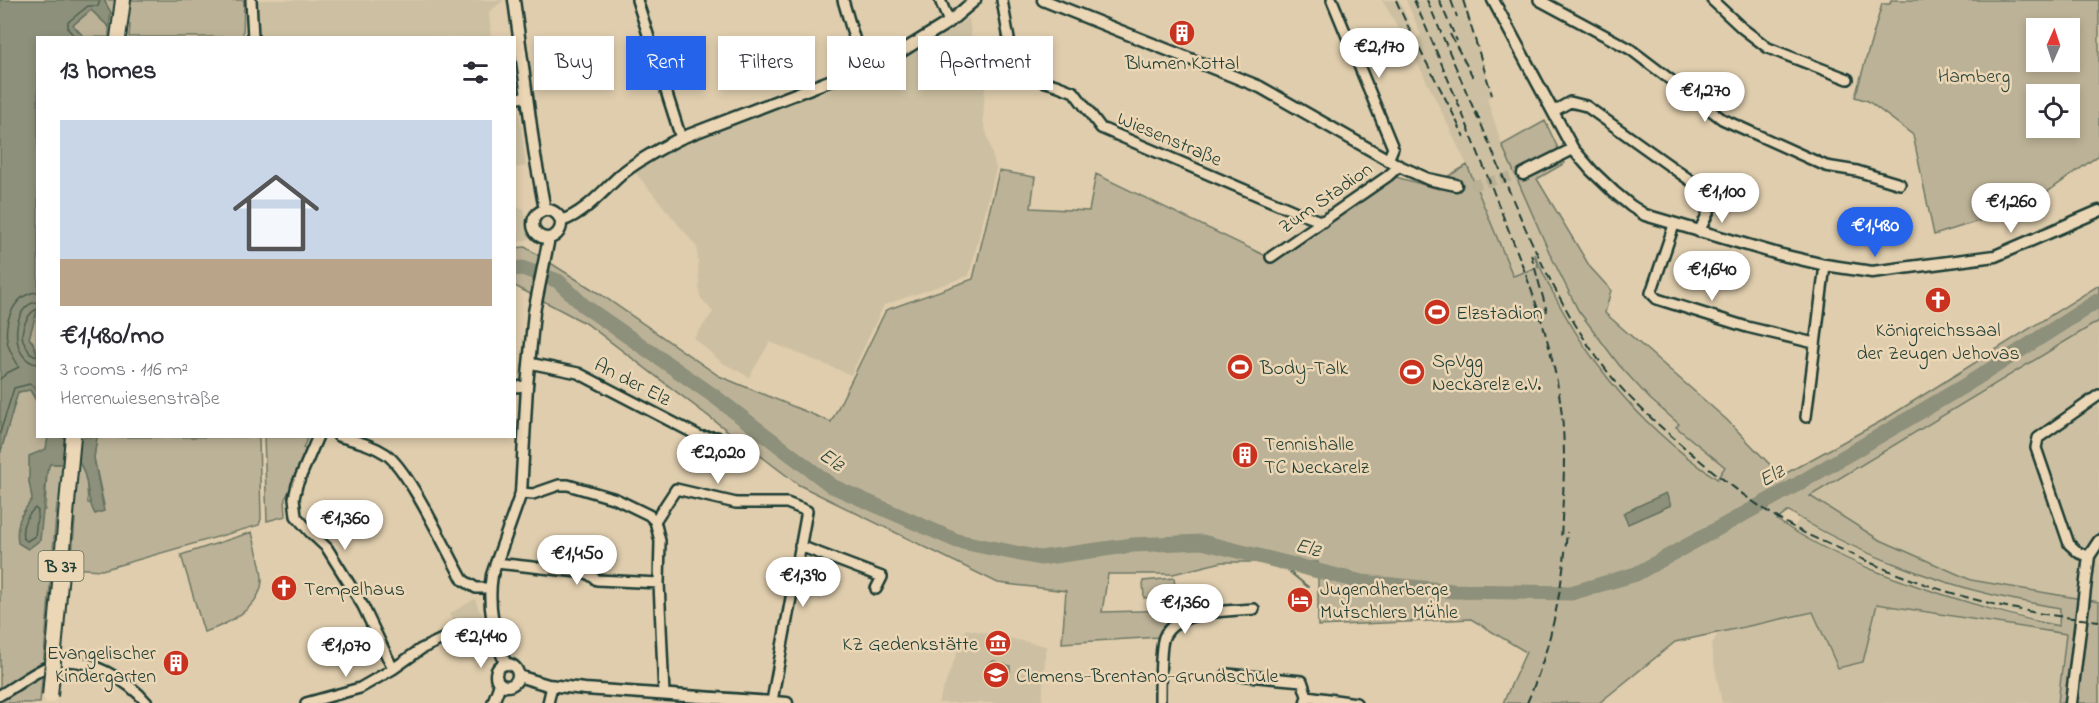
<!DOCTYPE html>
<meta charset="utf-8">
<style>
:root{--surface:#fff;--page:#f7f7f7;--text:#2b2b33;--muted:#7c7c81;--line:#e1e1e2;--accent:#2563eb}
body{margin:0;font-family:"Indie Flower",sans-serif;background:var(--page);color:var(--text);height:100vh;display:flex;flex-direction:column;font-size:22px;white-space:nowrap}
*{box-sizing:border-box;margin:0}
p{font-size:20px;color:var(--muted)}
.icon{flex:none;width:33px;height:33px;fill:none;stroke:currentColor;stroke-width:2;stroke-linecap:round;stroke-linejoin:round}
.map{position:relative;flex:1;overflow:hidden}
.side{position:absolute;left:36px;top:36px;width:480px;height:402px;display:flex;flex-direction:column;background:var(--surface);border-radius:0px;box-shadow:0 3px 9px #0003}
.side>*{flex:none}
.top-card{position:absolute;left:534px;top:36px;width:570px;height:54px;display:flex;gap:12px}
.needle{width:39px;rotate:3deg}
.fabs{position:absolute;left:2026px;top:18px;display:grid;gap:12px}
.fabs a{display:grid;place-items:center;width:54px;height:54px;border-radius:0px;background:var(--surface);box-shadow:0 3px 9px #0003;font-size:30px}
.price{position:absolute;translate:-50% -51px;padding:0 14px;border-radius:21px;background:#fff;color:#222;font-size:20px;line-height:39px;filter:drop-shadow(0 2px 3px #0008)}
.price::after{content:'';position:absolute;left:50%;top:36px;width:18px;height:14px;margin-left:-9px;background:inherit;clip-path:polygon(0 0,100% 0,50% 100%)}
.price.active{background:var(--accent);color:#fff}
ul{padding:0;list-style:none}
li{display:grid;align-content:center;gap:12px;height:318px;padding:0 24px}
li+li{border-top:2px solid var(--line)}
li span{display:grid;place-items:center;height:186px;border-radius:0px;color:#555}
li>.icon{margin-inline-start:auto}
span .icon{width:108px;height:108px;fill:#fffc;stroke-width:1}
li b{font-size:26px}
h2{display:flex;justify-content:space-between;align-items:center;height:72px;padding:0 24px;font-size:26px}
.chip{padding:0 21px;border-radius:0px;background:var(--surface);box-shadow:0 3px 9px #0003;font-size:21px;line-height:54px}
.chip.active{background:var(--accent);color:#fff}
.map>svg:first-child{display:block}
.built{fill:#cdc0a2}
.green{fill:#bcb297;stroke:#6e7866;stroke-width:1.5;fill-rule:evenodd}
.water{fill:#8d907a;stroke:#616f5e;stroke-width:1.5}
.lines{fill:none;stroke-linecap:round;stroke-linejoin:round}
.shore{stroke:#4b5e50;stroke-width:1.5}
.stream{stroke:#616f5e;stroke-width:2}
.river{stroke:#8d907a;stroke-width:15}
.tertiary-tunnel{stroke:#b9b095;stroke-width:10;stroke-dasharray:10 5;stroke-linecap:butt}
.minor-casing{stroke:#1f3d34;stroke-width:14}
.tertiary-casing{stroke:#1f3d34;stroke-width:15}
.primary-casing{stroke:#1f3d34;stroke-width:18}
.minor{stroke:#ebd6b5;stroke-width:9}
.tertiary{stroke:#ebd6b5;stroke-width:10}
.primary{stroke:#ebd6b5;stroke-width:14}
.rail{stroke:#1f3d34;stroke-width:2;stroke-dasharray:9 4.5;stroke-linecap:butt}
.primary-bridge-casing{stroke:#1f3d34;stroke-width:18;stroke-linecap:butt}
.primary-bridge{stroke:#ebd6b5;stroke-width:14}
.labels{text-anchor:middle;stroke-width:5;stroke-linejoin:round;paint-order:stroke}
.shield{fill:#ebd6b5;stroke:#5c6b5b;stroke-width:1.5}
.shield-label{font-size:18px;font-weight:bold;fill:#1f3d34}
.poi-label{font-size:20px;fill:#1f3d34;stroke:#ebd6b5;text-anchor:start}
.park-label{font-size:20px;fill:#2f493e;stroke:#ebd6b5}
.street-label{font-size:20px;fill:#1f3d34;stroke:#ebd6b5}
.water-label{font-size:21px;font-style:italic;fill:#30493e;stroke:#ebd6b5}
</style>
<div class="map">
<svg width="2099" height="703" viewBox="0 0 2099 703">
<rect width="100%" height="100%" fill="#dfcdad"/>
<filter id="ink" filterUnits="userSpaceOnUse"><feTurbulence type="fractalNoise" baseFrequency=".0167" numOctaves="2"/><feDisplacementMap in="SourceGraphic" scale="12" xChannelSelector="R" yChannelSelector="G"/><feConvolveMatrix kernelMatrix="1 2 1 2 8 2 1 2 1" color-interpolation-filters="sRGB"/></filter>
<g filter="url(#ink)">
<path class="built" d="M247 0H504L489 12 491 37 246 38Z
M1382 0H1399L1416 38 1421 35 1406 0H1465L1493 96 1487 98 1502 145 1550 254 1578 310 1650 399 1679 424 1676 427 1725 467 1717 480 1669 442 1630 405 1600 370 1567 317 1536 259 1538 267 1513 276 1467 165 1435 98 1409 46Z
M969 18 975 69 986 71 983 120 996 169 969 276 884 305 851 375 770 342 749 377 721 362 694 338 713 312 700 297 697 247 634 171 651 156 890 64 917 52Z
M514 108 519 110 526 166 515 168Z
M515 206 524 209 530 238 527 240 515 242Z
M2099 321V602L1971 580 1878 539 1809 496Z
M1800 518 1856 547 1935 578 1997 596 2060 608 2059 626 1932 591 1842 556 1792 530Z
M475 599 479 610 485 617 482 620 456 625 449 614Z
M1877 604 2067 634 2058 703H1722L1711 647 1724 620 1813 612 1863 662Z
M966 629 1046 646 1042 703H938Z"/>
<path class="green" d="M104 0H244L243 37H129L130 25 111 13Z
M1891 0H2099V155L2029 205 1934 235 1913 135 1868 101 1855 97 1882 4H1890ZM2037 28H2070V62H2037ZM2037 94H2070V128H2037Z
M91 10 109 27V37H84L72 26Z
M1545 121 1565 163 1537 179 1590 267 1611 290 1605 313 1727 420 1781 476 1885 419 2099 285V321L1810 496 1878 539 1971 580 2099 602V703H2058L2066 634 1877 604 1863 662 1838 668 1813 612 1675 642 1599 703H1503L1526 652 1471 619 1318 626V562H1222L1173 574H1108L1102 612 1179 610 1160 637 1062 643 1066 591 998 583 799 485 587 324 515 286 514 248 525 247 603 296 719 376 831 422 886 310 973 279 999 171 1035 177 1031 208 1089 211 1096 174 1274 260 1396 177 1439 189 1445 178 1467 165 1513 276 1538 267 1534 253C1575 347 1632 421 1717 479L1725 467 1676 427 1679 424 1650 399 1619 365 1578 310 1550 254 1502 145ZM1789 511C1844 548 1932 581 1997 596 2018 601 2039 604 2060 608L2059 626C2030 621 2002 612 1974 604 1906 584 1836 560 1777 520Z
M37 308V360L33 342 29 338Z
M30 390 37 402 38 436 48 437 46 449 29 481 33 499 21 515 45 510 47 472 49 464H80L86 473 88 503 104 505 94 458 97 437H259L261 519 259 525 102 570 71 568 75 519 57 504 40 703H0V454L18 392Z
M264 437H308L303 448 309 450 285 499 286 516 267 521Z
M252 532C255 546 261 563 262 578 263 606 228 625 204 632L181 555Z
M1174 578 1176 595 1144 598 1143 581Z
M994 661 1010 666V672L987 669 988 664Z"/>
<path class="water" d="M0 0H104L111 13 109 27 91 10 73 25 84 37 38 38V308L29 338C43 353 38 383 37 402L30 390 18 392 0 454Z
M48 437H97L94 458 104 511 95 514C85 498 90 480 80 464H50L47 472 40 540 28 549 18 543C15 523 21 515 32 499L29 481V456L46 449Z
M1666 493 1671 505 1628 524 1623 513Z"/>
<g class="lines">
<path class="shore" d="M76 38 68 29V22L88 6H98L100 0
M38 302C10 303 9 362 38 364
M38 309C28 311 20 330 23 340 25 344 28 349 30 354L38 356
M0 379 7 373 19 367C15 359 8 350 7 340 4 320 15 293 38 292
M0 433 14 388 30 384 38 390
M35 508 38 511 35 536 27 541 23 538C21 526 26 516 35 508Z"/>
<path class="stream" d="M1275 560 1308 587"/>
<path class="river" d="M514 269 522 268 558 281 583 305 714 396 832 486 957 541 1040 558 1133 545 1202 542 1362 582 1453 591 1571 593 1636 574 1798 484 1969 383 2099 300"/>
<path class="tertiary-tunnel" d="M1456 185H1474L1523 174"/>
<defs>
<path id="minor" d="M251 0 253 38
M637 0 681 138
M843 0 863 68
M940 0 949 22
M1002 0 1015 73 1056 85 1074 92 1101 128 1301 214 1323 222
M1332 0 1393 148 1388 160
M1539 0 1630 49 1722 119 1826 166 1857 171 1900 184
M1712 0 1742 28 1768 48 1848 79
M981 67 1015 73
M514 99 527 96
M1554 111 1570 102 1586 106 1715 198 1699 232
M1674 225 1651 293 1657 299 1747 327 1814 343
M1271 257 1388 176 1399 166
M529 363 578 373 701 437H717
M514 387 527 386
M1806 417 1825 265
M318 436 297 485 294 498 296 516 310 532 327 548 363 606 393 669
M338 436C355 441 371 444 386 454 409 470 447 552 463 580L476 588H490
M521 493 533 494 559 485H568L616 499 649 515 655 521 660 541 659 583 664 694
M655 521 676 489 736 503H787L807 511 772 701
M800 546 882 577 876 589
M2089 556 2079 553 2069 544 2036 448 2038 438 2099 395
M496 563 587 573 597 580 659 583
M1227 674 1302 681 1307 696
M0 695C18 685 37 669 57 663 85 654 130 682 147 703
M306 703 360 688 393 669 421 649 459 631 493 622
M548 703 552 686
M1160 703C1160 690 1160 646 1164 637 1176 610 1229 611 1254 609
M1305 703 1307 696 1356 703"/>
<path id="tertiary" d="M514 0 535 156 545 210
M1043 0 1260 87 1399 166 1428 179 1456 185
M1493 0 1573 149 1592 171 1614 192 1631 206 1645 215 1778 254 1825 265 1872 272 1995 256 2099 211
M1523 174 1573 149
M533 224a14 14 0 1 1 28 0a14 14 0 1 1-28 0Z
M561 221C586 213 604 189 624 172 642 158 661 148 681 138L894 56 949 22 975 0
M505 663C494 634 487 606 492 575L521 493 527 386 534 312 549 238
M496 675a11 11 0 1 1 22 0a11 11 0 1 1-22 0Z
M518 676 548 685 585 689 787 703
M493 703 500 684
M2071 703 2089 556 2099 541"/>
<path id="primary" d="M118 38 123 0"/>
</defs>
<use href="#minor" class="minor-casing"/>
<use href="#tertiary" class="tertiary-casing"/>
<use href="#primary" class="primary-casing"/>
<use href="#minor" class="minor"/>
<use href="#tertiary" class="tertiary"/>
<use href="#primary" class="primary"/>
<path class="rail" d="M1396 0C1416 47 1443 90 1464 137
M1414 0C1443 66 1471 133 1497 201 1523 266 1550 331 1560 400 1567 447 1563 493 1561 540
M1427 0 1478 119
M1439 0 1457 41
M1451 0 1457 17
M1463 0 1492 95
M1450 34 1473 77
M1476 112C1512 197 1546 288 1601 363 1624 395 1654 421 1684 447 1718 476 1754 505 1793 527 1809 536 1826 543 1843 550 1928 591 2005 612 2099 621
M1531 254 1547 312
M1527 703C1551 648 1562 591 1567 532"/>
<defs>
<path id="primary-bridge" d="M50 696 73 436"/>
</defs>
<use href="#primary-bridge" class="primary-bridge-casing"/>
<use href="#primary-bridge" class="primary-bridge"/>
</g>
</g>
<defs>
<symbol id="building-disc" viewBox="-11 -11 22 22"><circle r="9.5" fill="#c8321e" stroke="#ebd6b5"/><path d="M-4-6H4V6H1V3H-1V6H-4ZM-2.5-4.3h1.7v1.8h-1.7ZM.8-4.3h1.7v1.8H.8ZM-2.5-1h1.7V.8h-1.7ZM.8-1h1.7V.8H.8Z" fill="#fff"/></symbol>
<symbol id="church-disc" viewBox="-11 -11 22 22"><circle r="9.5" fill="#c8321e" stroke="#ebd6b5"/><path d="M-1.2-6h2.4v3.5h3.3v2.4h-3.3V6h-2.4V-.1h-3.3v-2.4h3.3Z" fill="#fff"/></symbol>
<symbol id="stadium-disc" viewBox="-11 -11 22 22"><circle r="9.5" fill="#c8321e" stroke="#ebd6b5"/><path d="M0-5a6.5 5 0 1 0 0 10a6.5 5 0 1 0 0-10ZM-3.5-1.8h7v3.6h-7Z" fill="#fff"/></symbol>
<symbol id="hotel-disc" viewBox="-11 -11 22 22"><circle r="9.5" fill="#c8321e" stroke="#ebd6b5"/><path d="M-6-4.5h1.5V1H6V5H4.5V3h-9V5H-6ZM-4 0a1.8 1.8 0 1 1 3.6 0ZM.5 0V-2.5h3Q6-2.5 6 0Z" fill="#fff"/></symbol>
<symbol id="museum-disc" viewBox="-11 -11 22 22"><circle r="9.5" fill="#c8321e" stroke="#ebd6b5"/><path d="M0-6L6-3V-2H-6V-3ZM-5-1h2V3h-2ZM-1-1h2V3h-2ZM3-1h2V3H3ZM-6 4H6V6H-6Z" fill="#fff"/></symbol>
<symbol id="school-disc" viewBox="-11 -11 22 22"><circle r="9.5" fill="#c8321e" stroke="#ebd6b5"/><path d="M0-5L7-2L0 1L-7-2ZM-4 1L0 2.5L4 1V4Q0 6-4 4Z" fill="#fff"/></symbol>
</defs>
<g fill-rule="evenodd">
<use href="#building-disc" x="1167" y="18" width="30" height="30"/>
<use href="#church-disc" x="1923" y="285" width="30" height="30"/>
<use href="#stadium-disc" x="1422" y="297" width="30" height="30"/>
<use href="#stadium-disc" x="1225" y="352" width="30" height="30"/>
<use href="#stadium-disc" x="1397" y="357" width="30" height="30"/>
<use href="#building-disc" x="1230" y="440" width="30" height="30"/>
<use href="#church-disc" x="269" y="573" width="30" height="30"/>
<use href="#hotel-disc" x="1285" y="585" width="30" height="30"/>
<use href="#museum-disc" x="983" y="628" width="30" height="30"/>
<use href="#building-disc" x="161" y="648" width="30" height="30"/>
<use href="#school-disc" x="981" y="660" width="30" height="30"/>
</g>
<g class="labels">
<rect class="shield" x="38.5" y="551" width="45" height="30" rx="4.5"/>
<g class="shield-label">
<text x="61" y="572">B 37</text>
</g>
<g class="poi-label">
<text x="1182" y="69" text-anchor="middle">Blumen Kottal</text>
<text x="1456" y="319">Elzstadion</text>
<text x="1938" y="336" text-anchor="middle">Königreichssaal<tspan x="1938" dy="23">der Zeugen Jehovas</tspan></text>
<text x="1432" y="367">SpVgg<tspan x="1432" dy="23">Neckarelz e.V.</tspan></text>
<text x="1260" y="374">Body-Talk</text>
<text x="1264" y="450">Tennishalle<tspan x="1264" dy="23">TC Neckarelz</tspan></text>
<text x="304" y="595">Tempelhaus</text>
<text x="1320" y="595">Jugendherberge<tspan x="1320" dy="23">Mutschlers Mühle</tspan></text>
<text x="978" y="650" text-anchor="end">KZ Gedenkstätte</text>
<text x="156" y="659" text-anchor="end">Evangelischer<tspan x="156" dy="23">Kindergarten</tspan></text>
<text x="1016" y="682">Clemens-Brentano-Grundschule</text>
</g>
<g class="park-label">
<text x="1974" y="82">Hamberg</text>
</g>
<g class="street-label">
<text transform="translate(1170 138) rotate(23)" y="7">Wiesenstraße</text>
<text transform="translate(1325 197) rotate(-35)" y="7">Zum Stadion</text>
<text transform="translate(633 381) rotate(27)" y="7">An der Elz</text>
</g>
<g class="water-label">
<text transform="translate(832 459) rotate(35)" y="7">Elz</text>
<text transform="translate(1771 475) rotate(-29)" y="7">Elz</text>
<text transform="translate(1308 547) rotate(14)" y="7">Elz</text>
</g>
</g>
</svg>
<div class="fabs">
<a><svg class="needle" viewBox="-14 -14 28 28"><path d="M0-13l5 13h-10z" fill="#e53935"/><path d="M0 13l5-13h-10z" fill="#7c7c81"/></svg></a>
<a><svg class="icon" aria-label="locate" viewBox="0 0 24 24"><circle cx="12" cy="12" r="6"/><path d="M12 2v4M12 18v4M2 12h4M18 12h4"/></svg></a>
</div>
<b class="price" style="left:1379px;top:79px">€2,170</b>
<b class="price" style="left:1705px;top:123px">€1,270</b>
<b class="price" style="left:1722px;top:224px">€1,100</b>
<b class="price" style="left:2011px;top:234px">€1,260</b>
<b class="price active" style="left:1875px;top:258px">€1,480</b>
<b class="price" style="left:1712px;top:302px">€1,640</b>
<b class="price" style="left:718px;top:485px">€2,020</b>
<b class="price" style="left:345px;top:551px">€1,360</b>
<b class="price" style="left:577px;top:586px">€1,450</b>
<b class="price" style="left:803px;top:608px">€1,390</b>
<b class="price" style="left:1185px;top:635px">€1,360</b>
<b class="price" style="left:481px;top:669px">€2,440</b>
<b class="price" style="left:346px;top:678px">€1,070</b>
<div class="top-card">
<a class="chip">Buy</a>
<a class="chip active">Rent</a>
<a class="chip">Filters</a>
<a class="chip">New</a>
<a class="chip">Apartment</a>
</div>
<section class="side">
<h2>13 homes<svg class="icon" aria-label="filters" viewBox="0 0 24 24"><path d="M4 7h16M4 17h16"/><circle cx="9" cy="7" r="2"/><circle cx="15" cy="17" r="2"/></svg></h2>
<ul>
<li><span style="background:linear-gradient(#c9d6e8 75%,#b9a48a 0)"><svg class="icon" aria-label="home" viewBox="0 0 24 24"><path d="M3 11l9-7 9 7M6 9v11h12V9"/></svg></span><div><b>€1,480/mo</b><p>3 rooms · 116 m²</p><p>Herrenwiesenstraße</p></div></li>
</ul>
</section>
</div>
